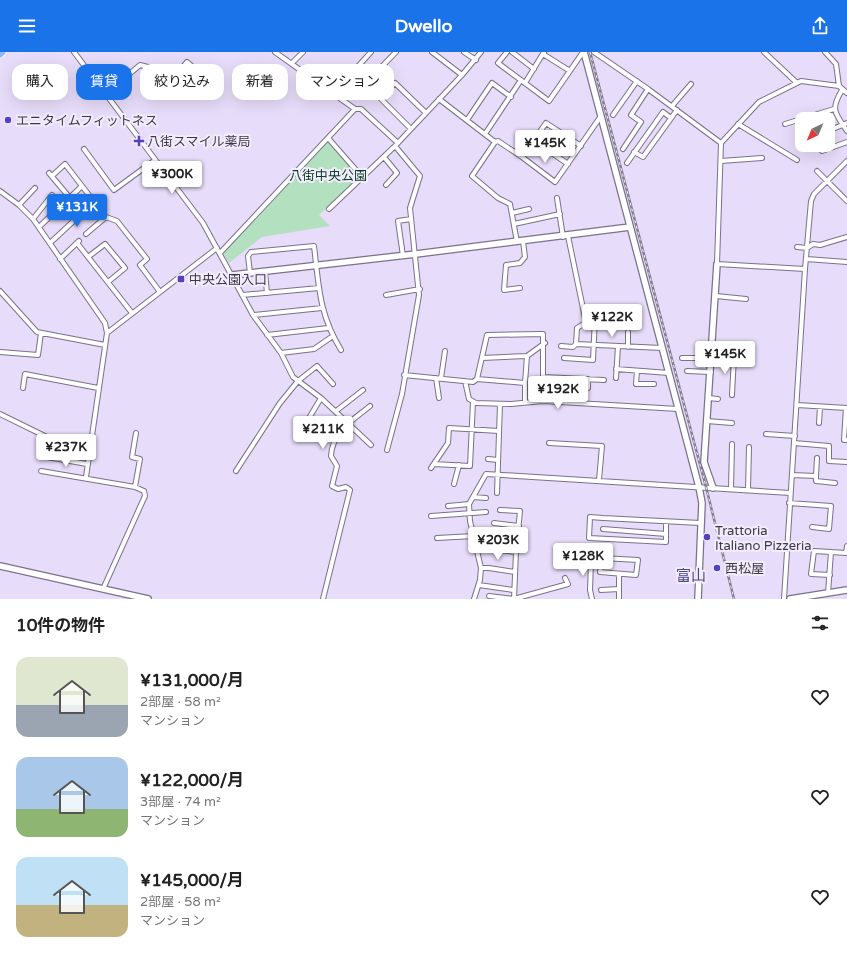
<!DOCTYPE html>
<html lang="ja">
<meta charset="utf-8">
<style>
:root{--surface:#fff;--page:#f6f6f6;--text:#222;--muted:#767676;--accent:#1a73e8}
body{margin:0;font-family:"Varela Round","Noto Sans JP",sans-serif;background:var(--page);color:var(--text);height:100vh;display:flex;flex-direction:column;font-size:15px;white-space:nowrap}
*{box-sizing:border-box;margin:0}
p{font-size:13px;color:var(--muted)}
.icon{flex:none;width:22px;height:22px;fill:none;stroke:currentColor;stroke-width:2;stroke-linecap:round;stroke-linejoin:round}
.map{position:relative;height:547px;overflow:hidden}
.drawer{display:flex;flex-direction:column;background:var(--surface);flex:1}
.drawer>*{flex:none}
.top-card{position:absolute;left:12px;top:12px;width:400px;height:36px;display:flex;gap:8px}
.needle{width:26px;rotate:224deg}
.fabs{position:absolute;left:795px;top:60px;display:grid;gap:8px}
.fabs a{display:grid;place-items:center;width:40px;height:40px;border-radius:8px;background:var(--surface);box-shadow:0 4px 16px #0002;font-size:20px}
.price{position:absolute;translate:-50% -34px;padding:0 9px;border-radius:4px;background:#fff;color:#222;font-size:13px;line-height:26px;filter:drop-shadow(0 1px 2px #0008)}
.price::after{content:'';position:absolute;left:50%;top:24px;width:12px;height:9px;margin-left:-6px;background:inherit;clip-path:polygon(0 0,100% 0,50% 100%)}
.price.active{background:var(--accent);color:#fff}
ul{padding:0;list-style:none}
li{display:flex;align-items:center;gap:12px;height:100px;padding:0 16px}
li span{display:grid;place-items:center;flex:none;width:112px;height:80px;border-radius:12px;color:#555}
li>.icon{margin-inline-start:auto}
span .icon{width:48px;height:48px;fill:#fffc;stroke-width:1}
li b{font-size:17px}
h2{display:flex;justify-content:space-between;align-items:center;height:48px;padding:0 16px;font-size:17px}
.chip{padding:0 14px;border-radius:12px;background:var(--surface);box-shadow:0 4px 16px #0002;font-size:14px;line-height:36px}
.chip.active{background:var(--accent);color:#fff}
header{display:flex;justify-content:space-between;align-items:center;height:52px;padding:0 16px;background:var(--accent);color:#fff;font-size:18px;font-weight:700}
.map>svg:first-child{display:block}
.green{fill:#b3e0be}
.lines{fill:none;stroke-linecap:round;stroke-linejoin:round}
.street-casing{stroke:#7b718a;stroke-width:6}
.secondary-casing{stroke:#7b718a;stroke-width:8}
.highway-casing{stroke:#fff;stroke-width:9}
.street{stroke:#fff;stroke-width:4}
.secondary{stroke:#fff;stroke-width:5.5}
.highway{stroke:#93b8f8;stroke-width:7}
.rail-casing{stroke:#847d90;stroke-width:2.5}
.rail{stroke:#f2ecfd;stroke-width:1;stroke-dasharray:3;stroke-linecap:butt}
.poi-dot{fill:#5542ba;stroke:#f2ecfd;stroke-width:1.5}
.labels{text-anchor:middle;stroke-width:4;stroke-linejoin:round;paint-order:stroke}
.poi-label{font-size:13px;fill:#3d3944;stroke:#f2ecfd;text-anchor:start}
.park-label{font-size:13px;fill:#0d4122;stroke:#f2ecfd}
.quarter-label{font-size:15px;fill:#4c4886;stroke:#f2ecfd}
</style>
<header><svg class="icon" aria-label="menu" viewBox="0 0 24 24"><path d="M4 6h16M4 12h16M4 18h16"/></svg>Dwello<svg class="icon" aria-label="share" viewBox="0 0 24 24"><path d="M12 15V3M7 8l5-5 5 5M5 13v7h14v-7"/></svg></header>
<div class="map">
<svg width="847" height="547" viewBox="0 0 847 547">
<rect width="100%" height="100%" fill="#e7dcf9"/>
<path class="green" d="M328 88 360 125 319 163 330 174 262 185 229 211 223 200Z"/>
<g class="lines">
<defs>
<path id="street" d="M74 0 203 171 253 263 281 301 293 325 321 346 371 393
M275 0 355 57H361L398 91
M432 0 462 23
M464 0 476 8
M507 0 498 11 549 49 583 0
M512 0 534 17
M594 0 648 37 721 91 717 212 805 217
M764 0 797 31
M825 0 836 12 839 34
M543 2 570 19
M292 11 303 0
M348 25 360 37 396 0
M525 31 544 0
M842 38C830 58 835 61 847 79
M107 41 140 13 176 22 178 21 187 10 213 32
M334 41 371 0
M439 47 495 90 472 124 498 146 510 152 517 190
M672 54 691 32
M613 63 637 29
M467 68 492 31 511 45
M738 72 797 108
M785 72 834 57
M411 77 379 45 395 31 426 61
M828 79 847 71
M485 82 521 28
M328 86 363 126
M533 88 568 112
M495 90 498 89 522 105
M721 91 759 50 801 29 839 34 847 41
M821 93 822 99 847 90
M581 94 546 71 522 105 555 130 601 64
M84 97 114 138 155 108
M623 97 641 70 631 63 648 37
M634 100 643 105 677 58
M384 105 397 121 386 133
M721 109 762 106
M627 111 663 60 671 66
M817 119 847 149
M49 121 70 146
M52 124 65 112 106 165 117 169 147 207 140 213 160 240
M0 139 19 153 33 167 105 271 107 281
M557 146 563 185
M19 153 35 136
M329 157 395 94 462 23 481 0
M512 161 529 157
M33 167 52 143
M514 172 560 162
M39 175 82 134
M86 182 106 165
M568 184 586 271
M50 191 94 150
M77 191 132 261
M797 195 807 196 813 192 820 193 847 185
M220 201 355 57
M403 204 398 169 411 167
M88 205 105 192 125 216 108 230
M60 207 79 189
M806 207 847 210
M265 220 267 241
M250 221 248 204 251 200 314 194C319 235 319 262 341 298
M520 236 504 238 506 213 520 211 525 205 523 189
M0 239 37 280 105 293
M242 243 319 236
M386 243 420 237
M716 244 746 247
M253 263 322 256
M267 283 328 276
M561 294 573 295 576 292 662 296
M628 295V280
M0 300 38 303 41 281
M281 301 314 297 333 284
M712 303 744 304
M482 306 527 304
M564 306 593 308 595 265 577 276 576 292
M682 306H712
M616 317 669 321
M637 319 636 332H654
M687 319 711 320
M404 323 473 330 477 327 525 331 527 304 545 291
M544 325 604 328
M436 326 439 346
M441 326 445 299
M616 326 618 294
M477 327 487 283 543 282V349
M588 327V336
M465 329 469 347 476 351 511 352 543 349 678 357
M23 336 25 322 98 336
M732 343 734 304
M709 346 718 347
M525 350V331
M797 353 847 356
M846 356 844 388H847
M336 359 363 338
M0 362 57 390 90 395
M309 366 321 346
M707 369 732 371
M819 371 820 355
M766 382 795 384
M549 391 602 394 599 428
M794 391 829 394V409L847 410
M387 398 402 342 419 243 410 156 420 124 395 94
M47 405 87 412
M488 407 498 408
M434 412 470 414 473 350
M431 416 448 391 449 376 499 379
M41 419 135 435 144 439 145 444 103 537
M236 419 280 351 298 329 317 314 333 332
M792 423 816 424 817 406
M816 424V429L835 431
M86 425 107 281 217 196
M454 432 459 413
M135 435 140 407 132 405 136 381
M731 437 732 392
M748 438 749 395
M497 441 500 352
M473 445 486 446
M789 451 831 454 829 477 812 475
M448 454 469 452
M500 458 520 459 516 500
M431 464 486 460
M666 470V490L589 486 590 465 603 466 700 471
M494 471 519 474
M603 477 666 482
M437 486 474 484
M499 498 516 500 514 547
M831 500 846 501 847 494
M602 506 638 508 636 523 600 520Z
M569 508H589L591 510 590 538 592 547
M481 516H489L515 520
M479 533 513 538
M601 538 619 537
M828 541 831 500 814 499 811 522 830 523
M489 544 514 547
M323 547 350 438 346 435 338 437 332 434 337 414 331 404C332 380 353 368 370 354
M474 547 480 528 481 516 470 469 469 452 486 422 790 441
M514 547 568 532 565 526
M619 547V522
M784 547 805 217 811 149 814 142 847 109"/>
<path id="secondary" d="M584 0 699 435 702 451 698 547
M232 223 416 202 630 175
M713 436 704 410 717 212
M0 514 148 547
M790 547 847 538"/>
<path id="highway" d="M0 2 2 0"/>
</defs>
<use href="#street" class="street-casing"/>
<use href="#secondary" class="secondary-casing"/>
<use href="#highway" class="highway-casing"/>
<use href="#street" class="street"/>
<use href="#secondary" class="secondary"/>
<use href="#highway" class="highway"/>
<defs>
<path id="rail" d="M590 0 706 435 734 547"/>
</defs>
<use href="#rail" class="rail-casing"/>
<use href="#rail" class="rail"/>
</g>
<g class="poi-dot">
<circle cx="8" cy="68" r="4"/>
<path d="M137 83h4v4h4v4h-4v4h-4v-4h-4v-4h4z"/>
<rect x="177" y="223" width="8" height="8" rx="2"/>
<circle cx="707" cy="485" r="4"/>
<circle cx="717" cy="516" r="4"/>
</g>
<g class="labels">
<g class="poi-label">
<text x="16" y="73">エニタイムフィットネス</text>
<text x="147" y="94">八街スマイル薬局</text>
<text x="189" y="232">中央公園入口</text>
<text x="715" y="483">Trattoria<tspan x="715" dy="15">Italiano Pizzeria</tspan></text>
<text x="725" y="521">西松屋</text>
</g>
<g class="park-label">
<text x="328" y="128">八街中央公園</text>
</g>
<g class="quarter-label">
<text x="691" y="529">富山</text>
</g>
</g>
</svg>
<div class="fabs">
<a><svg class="needle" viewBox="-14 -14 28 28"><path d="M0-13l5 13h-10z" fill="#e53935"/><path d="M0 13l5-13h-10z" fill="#767676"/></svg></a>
</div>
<b class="price" style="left:545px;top:112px">¥145K</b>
<b class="price" style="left:172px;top:143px">¥300K</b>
<b class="price active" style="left:77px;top:176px">¥131K</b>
<b class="price" style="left:612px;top:286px">¥122K</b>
<b class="price" style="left:725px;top:323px">¥145K</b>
<b class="price" style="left:558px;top:358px">¥192K</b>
<b class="price" style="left:323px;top:398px">¥211K</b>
<b class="price" style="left:66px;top:416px">¥237K</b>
<b class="price" style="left:498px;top:509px">¥203K</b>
<b class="price" style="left:583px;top:525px">¥128K</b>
<div class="top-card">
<a class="chip">購入</a>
<a class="chip active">賃貸</a>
<a class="chip">絞り込み</a>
<a class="chip">新着</a>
<a class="chip">マンション</a>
</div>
</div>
<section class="drawer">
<h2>10件の物件<svg class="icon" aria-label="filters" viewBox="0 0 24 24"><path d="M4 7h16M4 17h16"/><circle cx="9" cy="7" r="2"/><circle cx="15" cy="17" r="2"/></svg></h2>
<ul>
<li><span style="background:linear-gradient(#dfe7d0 60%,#9aa5b1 0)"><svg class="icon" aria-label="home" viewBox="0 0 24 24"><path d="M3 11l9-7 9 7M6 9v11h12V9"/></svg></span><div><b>¥131,000/月</b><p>2部屋 · 58 m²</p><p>マンション</p></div><svg class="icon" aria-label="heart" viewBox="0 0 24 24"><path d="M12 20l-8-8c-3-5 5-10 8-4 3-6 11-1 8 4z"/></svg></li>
<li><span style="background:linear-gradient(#a9c7e8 65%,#8fb573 0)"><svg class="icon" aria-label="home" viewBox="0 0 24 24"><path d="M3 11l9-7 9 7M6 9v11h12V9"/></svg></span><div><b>¥122,000/月</b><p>3部屋 · 74 m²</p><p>マンション</p></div><svg class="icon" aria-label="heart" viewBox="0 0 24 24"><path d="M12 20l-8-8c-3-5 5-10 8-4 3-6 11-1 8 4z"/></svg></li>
<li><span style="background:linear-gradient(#bfe0f5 60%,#c2b280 0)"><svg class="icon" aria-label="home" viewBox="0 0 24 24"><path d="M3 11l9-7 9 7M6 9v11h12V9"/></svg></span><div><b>¥145,000/月</b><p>2部屋 · 58 m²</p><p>マンション</p></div><svg class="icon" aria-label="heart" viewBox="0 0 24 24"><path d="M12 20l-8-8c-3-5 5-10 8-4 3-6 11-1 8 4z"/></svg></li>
</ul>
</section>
